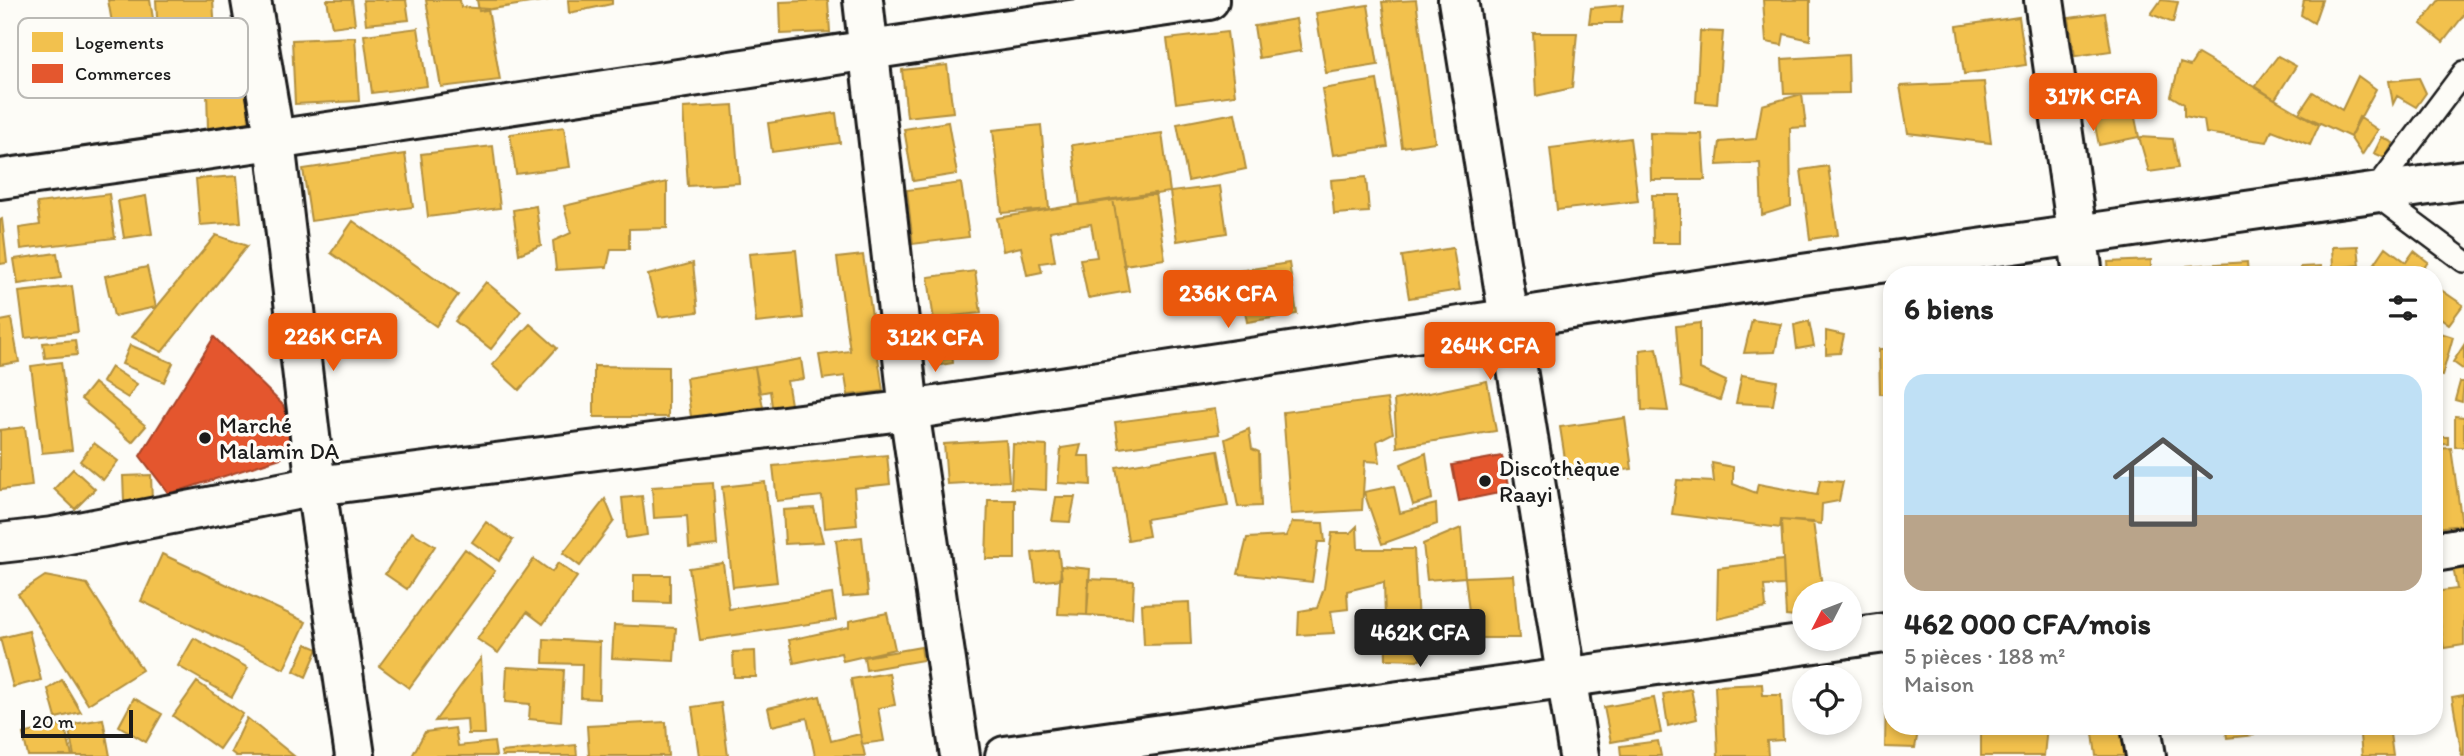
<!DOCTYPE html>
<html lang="fr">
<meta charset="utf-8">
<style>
:root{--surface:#fff;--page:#f2f2f2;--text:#222;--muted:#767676;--line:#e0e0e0;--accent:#ea580c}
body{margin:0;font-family:Itim,sans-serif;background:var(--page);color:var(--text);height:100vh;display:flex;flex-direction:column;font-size:26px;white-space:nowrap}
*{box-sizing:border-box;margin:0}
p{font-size:23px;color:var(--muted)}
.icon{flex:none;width:38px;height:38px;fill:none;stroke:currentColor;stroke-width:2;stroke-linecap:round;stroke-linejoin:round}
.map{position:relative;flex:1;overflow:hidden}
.sheet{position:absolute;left:1883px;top:266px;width:560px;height:469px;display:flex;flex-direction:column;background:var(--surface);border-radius:28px;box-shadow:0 4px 10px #0003}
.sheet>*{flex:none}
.needle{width:46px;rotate:228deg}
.buttons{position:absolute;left:1792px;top:581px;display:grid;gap:14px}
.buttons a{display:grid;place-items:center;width:70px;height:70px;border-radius:50%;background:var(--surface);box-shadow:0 4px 10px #0003;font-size:35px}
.scale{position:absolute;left:21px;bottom:18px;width:112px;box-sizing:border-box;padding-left:7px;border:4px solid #1c1c1c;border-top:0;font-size:19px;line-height:24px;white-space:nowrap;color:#1c1c1c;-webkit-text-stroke:5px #fdfcf7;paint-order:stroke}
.price{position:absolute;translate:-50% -60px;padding:0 16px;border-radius:7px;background:var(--accent);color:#fff;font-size:23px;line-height:46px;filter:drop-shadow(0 2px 4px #0008)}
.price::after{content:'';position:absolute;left:50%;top:42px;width:21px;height:16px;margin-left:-10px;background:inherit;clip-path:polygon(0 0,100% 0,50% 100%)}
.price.on{background:#222;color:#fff}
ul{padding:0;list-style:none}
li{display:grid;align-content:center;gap:14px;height:371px;padding:0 21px}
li+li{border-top:2px solid var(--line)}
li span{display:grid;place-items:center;height:217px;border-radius:21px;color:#555}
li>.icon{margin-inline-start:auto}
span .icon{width:126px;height:126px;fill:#fffc;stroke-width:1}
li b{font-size:30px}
h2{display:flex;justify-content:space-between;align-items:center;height:84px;padding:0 21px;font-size:30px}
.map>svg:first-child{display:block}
.homes{fill:#f2c14e;stroke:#b2903f;stroke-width:2}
.shops{fill:#e4572e;stroke:#a84529;stroke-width:2}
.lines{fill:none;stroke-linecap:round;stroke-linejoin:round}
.lane-casing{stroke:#1c1c1c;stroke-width:26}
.street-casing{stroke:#1c1c1c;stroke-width:44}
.secondary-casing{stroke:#1c1c1c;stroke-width:44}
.lane{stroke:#fdfcf7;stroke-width:21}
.street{stroke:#fdfcf7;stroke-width:38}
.secondary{stroke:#fdfcf7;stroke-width:38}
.poi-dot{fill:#1c1c1c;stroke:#fdfcf7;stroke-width:2.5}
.labels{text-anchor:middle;stroke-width:7;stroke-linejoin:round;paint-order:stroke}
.poi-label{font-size:23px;fill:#1c1c1c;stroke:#fdfcf7;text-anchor:start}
.key{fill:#fdfcf7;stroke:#bab9b5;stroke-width:2}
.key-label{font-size:19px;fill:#1c1c1c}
</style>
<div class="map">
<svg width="2464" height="756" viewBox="0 0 2464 756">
<rect width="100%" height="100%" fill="#fdfcf7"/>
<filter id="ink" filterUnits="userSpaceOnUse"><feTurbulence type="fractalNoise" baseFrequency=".0143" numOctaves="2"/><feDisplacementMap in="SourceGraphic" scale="14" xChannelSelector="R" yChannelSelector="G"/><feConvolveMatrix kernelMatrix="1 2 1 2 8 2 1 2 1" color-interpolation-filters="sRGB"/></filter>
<g filter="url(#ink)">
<path class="homes" d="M108 0H150L160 61 120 67Z
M156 0H213L215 33 158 36Z
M327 0H352L355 24 332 27Z
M363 0H406L409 20 366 24Z
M426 0H460L461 7 488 9 500 80 441 87Z
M477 0H549L479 11Z
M568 0H612V4L569 13Z
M828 0 830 32 781 34 780 2Z
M1416 0 1435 142 1402 147 1382 2Z
M1763 0H1810V40L1784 34 1782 45 1766 42Z
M2161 0 2178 2 2173 23 2151 14Z
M2304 0H2322L2314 23 2301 15Z
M2439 0H2464V15L2443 42 2421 24Z
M1368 5 1378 65 1326 73 1316 13Z
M1623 5 1621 23H1589L1591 8Z
M2105 13 2111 51 2075 56 2069 18Z
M2019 17 2026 65 1964 74 1957 26Z
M1296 19 1301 51 1259 58 1254 26Z
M418 28 427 86 372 93 364 35Z
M1700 31 1723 32 1717 104 1696 102Z
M1227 32 1235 95 1176 103 1167 39Z
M1533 33H1577L1572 88 1536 96Z
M355 37 359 101 295 104 292 40Z
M2198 54 2319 125 2310 145 2272 130 2267 142 2206 133 2204 120 2184 116V104L2171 96 2180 63 2190 66Z
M1848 55 1849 93 1784 94 1782 59Z
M2278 56 2296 66 2275 99 2255 86Z
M947 65 953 112 907 117 902 70Z
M2126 74 2139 137 2099 145 2086 82Z
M2358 76 2376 89 2350 137 2299 113 2313 92 2342 110Z
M2419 78 2426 93 2416 107 2397 96 2393 104 2389 81Z
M1377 80 1388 147 1333 155 1322 89Z
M1984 82 1991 143 1908 133 1900 86Z
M248 89 249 130 208 131 207 90Z
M1802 94 1806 127 1790 128 1791 206 1762 215 1760 163 1717 165 1720 142 1756 139 1762 105Z
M733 105 739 183 688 186 683 108Z
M836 113 840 143 772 152 768 123Z
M1235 113 1246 169 1188 181 1177 124Z
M2359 117 2378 130 2362 155 2350 137Z
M948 122 957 174 913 181 904 129Z
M1041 125 1049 209 1002 213 993 130Z
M564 127 570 167 516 174 510 134Z
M1162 133 1170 192 1080 205 1072 145Z
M1650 133 1702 134 1705 180H1651Z
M2139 137 2173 139 2178 168 2149 172Z
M2382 137 2393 143 2385 158 2374 153Z
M1630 138 1638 201 1557 210 1550 148Z
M493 146 500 208 428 217 421 154Z
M405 154 413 207 311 221 303 169Z
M1828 166 1838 235 1810 239 1801 170Z
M237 176 241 222 200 225 196 179Z
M1366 177 1369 212 1334 214 1331 180Z
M667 182V228L629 229V249H611L607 267 556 270 553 241 571 233 564 206Z
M961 183 969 237 913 244 907 190Z
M1220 186 1227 233 1177 241 1170 192Z
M1155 193 1165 259 1124 265 1113 199Z
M109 194 115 238 21 249 19 228 40 225 37 203Z
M1652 195H1680V243H1653Z
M146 196 152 234 124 238 118 201Z
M1113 199 1129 291 1088 298 1080 259 1097 257 1091 224 1050 231 1055 261 1040 263 1042 272 1027 275 1021 247 1003 251 997 218Z
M536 206 541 245 519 254 513 210Z
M2 219 7 263 0 264V220Z
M353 221 458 295 436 326 331 253Z
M216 235 247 246 162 352 132 337Z
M2358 246 2360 265 2333 268 2332 247Z
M2386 247 2406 262 2414 251 2428 262 2419 275H2379L2371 269Z
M1453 248 1460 290 1409 298 1402 256Z
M796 250 803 318 756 323 749 254Z
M57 253 61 278 18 284 14 259Z
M863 255 883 391 848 395 845 376 823 379 819 355 850 351 837 258Z
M2151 260V275H2109L2108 262Z
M2247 262 2248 275H2188L2187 266Z
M693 263 698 312 659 317 648 275Z
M1289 263 1297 314 1247 322 1238 271Z
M2321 266V275H2301V267Z
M147 267 156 307 114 316 105 276Z
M975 271 981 313 953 316 954 326 970 324 974 348 952 351 953 363 940 365 928 277Z
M486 282 521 311 491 349 455 321Z
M2434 285 2463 305 2449 324 2434 313Z
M72 286 78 332 25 338 19 292Z
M11 319 19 362 0 365V321Z
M1752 320 1781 324 1775 352 1744 353Z
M1809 321 1814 346 1797 349 1794 325Z
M1700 323V369L1726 381 1720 400 1681 387 1676 326Z
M530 324 557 348 519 390 492 365Z
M1826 331 1844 335 1840 353 1826 354Z
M2434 331 2453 337 2442 376 2434 374Z
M75 340 77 355 45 358 43 343Z
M130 345 173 363 164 382 122 364Z
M2464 345V370L2453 362Z
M1657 348 1668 411 1642 410 1640 350Z
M1879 349H1892V394H1880Z
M801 359 804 379 787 381 792 410 773 414 770 391 759 393 755 367Z
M61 362 72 450 42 453 31 366Z
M594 366 668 367V417H594Z
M111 367 137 384 128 398 102 382Z
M755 367 763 407 691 417 686 378Z
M1742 375 1777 381 1773 405 1736 403Z
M1487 381 1496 431 1397 447 1394 400Z
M2460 382H2464L2462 402 2455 400Z
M94 383 146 426 132 442 81 399Z
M1387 399 1393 433 1377 441 1380 462 1365 461 1362 510 1291 514 1283 412Z
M1215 409 1219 434 1119 448 1115 422Z
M2455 416 2464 417V447H2455Z
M1625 418 1632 469 1568 478 1560 427Z
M25 427 32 486 0 490V430Z
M1249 429 1252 449 1259 452 1261 506 1238 507 1225 439Z
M2434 437H2448V444L2434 445Z
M1006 440 1009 481 947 484 944 444Z
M94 443 118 461 103 480 80 461Z
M1013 444 1047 446 1046 490 1011 488Z
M1081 445 1078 456H1090L1091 485 1058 483 1061 448Z
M2451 448 2462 525 2434 528V449Z
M1218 450 1228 506 1146 519 1149 536 1128 540 1116 467Z
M1426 453 1432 499 1413 505 1401 464Z
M887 455 890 484 854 488 857 525 825 528 822 496 777 501 773 466Z
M1712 463 1733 467V484L1756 493 1758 484 1817 495 1820 480 1843 482 1839 501 1822 504 1821 524 1781 520 1780 528 1672 514 1677 480 1714 482Z
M73 469 95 489 75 509 54 489Z
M151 475 152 501H124L123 476Z
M765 482 777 582 733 587 722 487Z
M713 483 717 545 689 548 687 516 654 518 652 487Z
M1394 486 1400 513 1436 504 1437 524 1382 544 1364 492Z
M642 496 647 535 626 538 622 498Z
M1056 497H1075L1070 522 1052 521Z
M605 499 614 521 580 566 563 553Z
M988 500H1015V559H986Z
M814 508 823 542 785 544 783 510Z
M1781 520 1813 522 1823 593H1804V618L1786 616Z
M486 522 513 540 499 561 472 542Z
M1292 522 1323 523 1325 542H1318L1312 582 1238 574 1247 538 1286 536Z
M1357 526 1358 549H1414L1420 660 1386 659 1384 582 1347 591 1348 609 1331 611 1334 633 1298 635 1299 611 1317 608 1324 588 1332 533H1350Z
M1461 528 1465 577 1427 580 1423 544Z
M412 532 435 546 407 589 385 574Z
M862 537 868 595 843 597 836 540Z
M465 549 495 571 409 688 379 666Z
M1058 550 1062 579 1036 582 1032 553Z
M162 554 306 622 284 669 141 601Z
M534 559 552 572 558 563 577 577 543 624 527 612 498 653 477 639Z
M1783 560 1784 585 1764 586 1766 608 1717 619 1718 568Z
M723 563 729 609 832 594 836 620 700 640 689 568Z
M2464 565V645L2444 648 2438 609H2434V592L2457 589 2453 567Z
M1061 566 1090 569 1087 615 1058 614Z
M634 575H670V603L634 602Z
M1513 575 1519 638H1472L1465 577Z
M45 576 87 584 142 670 88 704 18 594Z
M1088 579 1134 581 1132 618 1087 615Z
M1189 602 1191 644 1144 645 1142 604Z
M887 613 895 649 843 661 841 653 794 663 789 640 849 627V621Z
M614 625 676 628 674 661 612 658Z
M29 631 41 680 13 687 0 638Z
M194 638 248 668 232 697 178 666Z
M544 639 600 642 599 699 581 698 582 664 543 663Z
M306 644 318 649 306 677 294 671Z
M921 647 923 660 866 670 864 657Z
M755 651 756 677H734L733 652Z
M481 658 485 734H468L467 719 435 721Z
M507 667 564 670 561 722 529 719 530 704 505 702Z
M889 673 895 705 878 708 884 741 862 744 851 679Z
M62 680 81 712 56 718 48 689Z
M197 682 243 714 219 749 173 716Z
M1762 684 1763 695H1781L1783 740 1767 741 1768 756H1718L1715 686Z
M1691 689 1697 719 1668 726 1663 694Z
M1886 691H1892V726H1919L1915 748 1885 747Z
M2464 695V756H2462L2452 697Z
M820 696 831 741 860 734 865 756H815L807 718 772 726 768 708Z
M134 698 162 714 146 742 119 726Z
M1654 698 1661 733 1611 742 1604 707Z
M721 703 728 756H699L692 707Z
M247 718 294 756H236L231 752Z
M103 719 110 756H74L68 725Z
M666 722 668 756H589L587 726Z
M64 724 72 756H28L23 734Z
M1981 726H2047L2044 756H1981Z
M2092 726H2124L2128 756H2096Z
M2225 726H2253L2254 735 2227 738Z
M2359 726H2389L2393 756H2362Z
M455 728 458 746 494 742 496 756H412L425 732Z
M1658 741 1661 756H1621L1620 746Z
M576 745 577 756H502L501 752Z"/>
<path class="shops" d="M214 337 283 405 299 452 169 494 140 456Z
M1502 456 1509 491 1459 501 1452 465Z"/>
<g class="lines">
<defs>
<path id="lane" d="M2464 72 2373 193 2464 261"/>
<path id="street" d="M251 0 275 142 316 486 355 756
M863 0 909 410 960 756
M2044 0 2083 275
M0 179C404 124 806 57 1209 0
M0 543 53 537 316 486 909 410 1802 274 2464 180
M2434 552 2464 547
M1850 638 1892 632
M2141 726 2146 756
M1005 756 1843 639"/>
<path id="secondary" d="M1458 0 1579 756"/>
</defs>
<use href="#lane" class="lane-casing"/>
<use href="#street" class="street-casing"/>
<use href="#secondary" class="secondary-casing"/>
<use href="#lane" class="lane"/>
<use href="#street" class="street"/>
<use href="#secondary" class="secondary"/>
</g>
</g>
<g class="poi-dot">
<circle cx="205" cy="438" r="7"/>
<circle cx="1485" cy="481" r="7"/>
</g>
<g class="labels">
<g class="poi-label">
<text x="219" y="433">Marché<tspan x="219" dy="26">Malamin DA</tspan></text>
<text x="1499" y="476">Discothèque<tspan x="1499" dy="26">Raayi</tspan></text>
</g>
</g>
<rect x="18" y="18" width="230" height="80" rx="10" class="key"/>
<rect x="32" y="32" width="31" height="20" fill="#f2c14e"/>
<rect x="32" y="64" width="31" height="19" fill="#e4572e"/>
<g class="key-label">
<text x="75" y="49">Logements</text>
<text x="75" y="80">Commerces</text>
</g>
</svg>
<div class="buttons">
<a><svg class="needle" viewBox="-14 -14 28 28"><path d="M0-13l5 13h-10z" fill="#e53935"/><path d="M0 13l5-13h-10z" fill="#767676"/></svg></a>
<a><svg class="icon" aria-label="locate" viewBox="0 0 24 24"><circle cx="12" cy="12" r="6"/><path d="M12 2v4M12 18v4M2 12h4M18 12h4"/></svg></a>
</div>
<div class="scale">20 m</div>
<b class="price" style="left:2093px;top:133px">317K CFA</b>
<b class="price" style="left:1228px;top:330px">236K CFA</b>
<b class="price" style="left:333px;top:373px">226K CFA</b>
<b class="price" style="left:935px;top:374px">312K CFA</b>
<b class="price" style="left:1490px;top:382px">264K CFA</b>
<b class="price on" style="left:1420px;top:669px">462K CFA</b>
<section class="sheet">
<h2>6 biens<svg class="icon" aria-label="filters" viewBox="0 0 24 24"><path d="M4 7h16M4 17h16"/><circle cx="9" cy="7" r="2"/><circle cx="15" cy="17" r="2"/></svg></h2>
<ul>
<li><span style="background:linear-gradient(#bfe0f5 65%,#b9a48a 0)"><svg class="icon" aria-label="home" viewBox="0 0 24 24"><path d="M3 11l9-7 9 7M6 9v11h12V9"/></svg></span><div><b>462 000 CFA/mois</b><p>5 pièces · 188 m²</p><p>Maison</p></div></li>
</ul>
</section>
</div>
